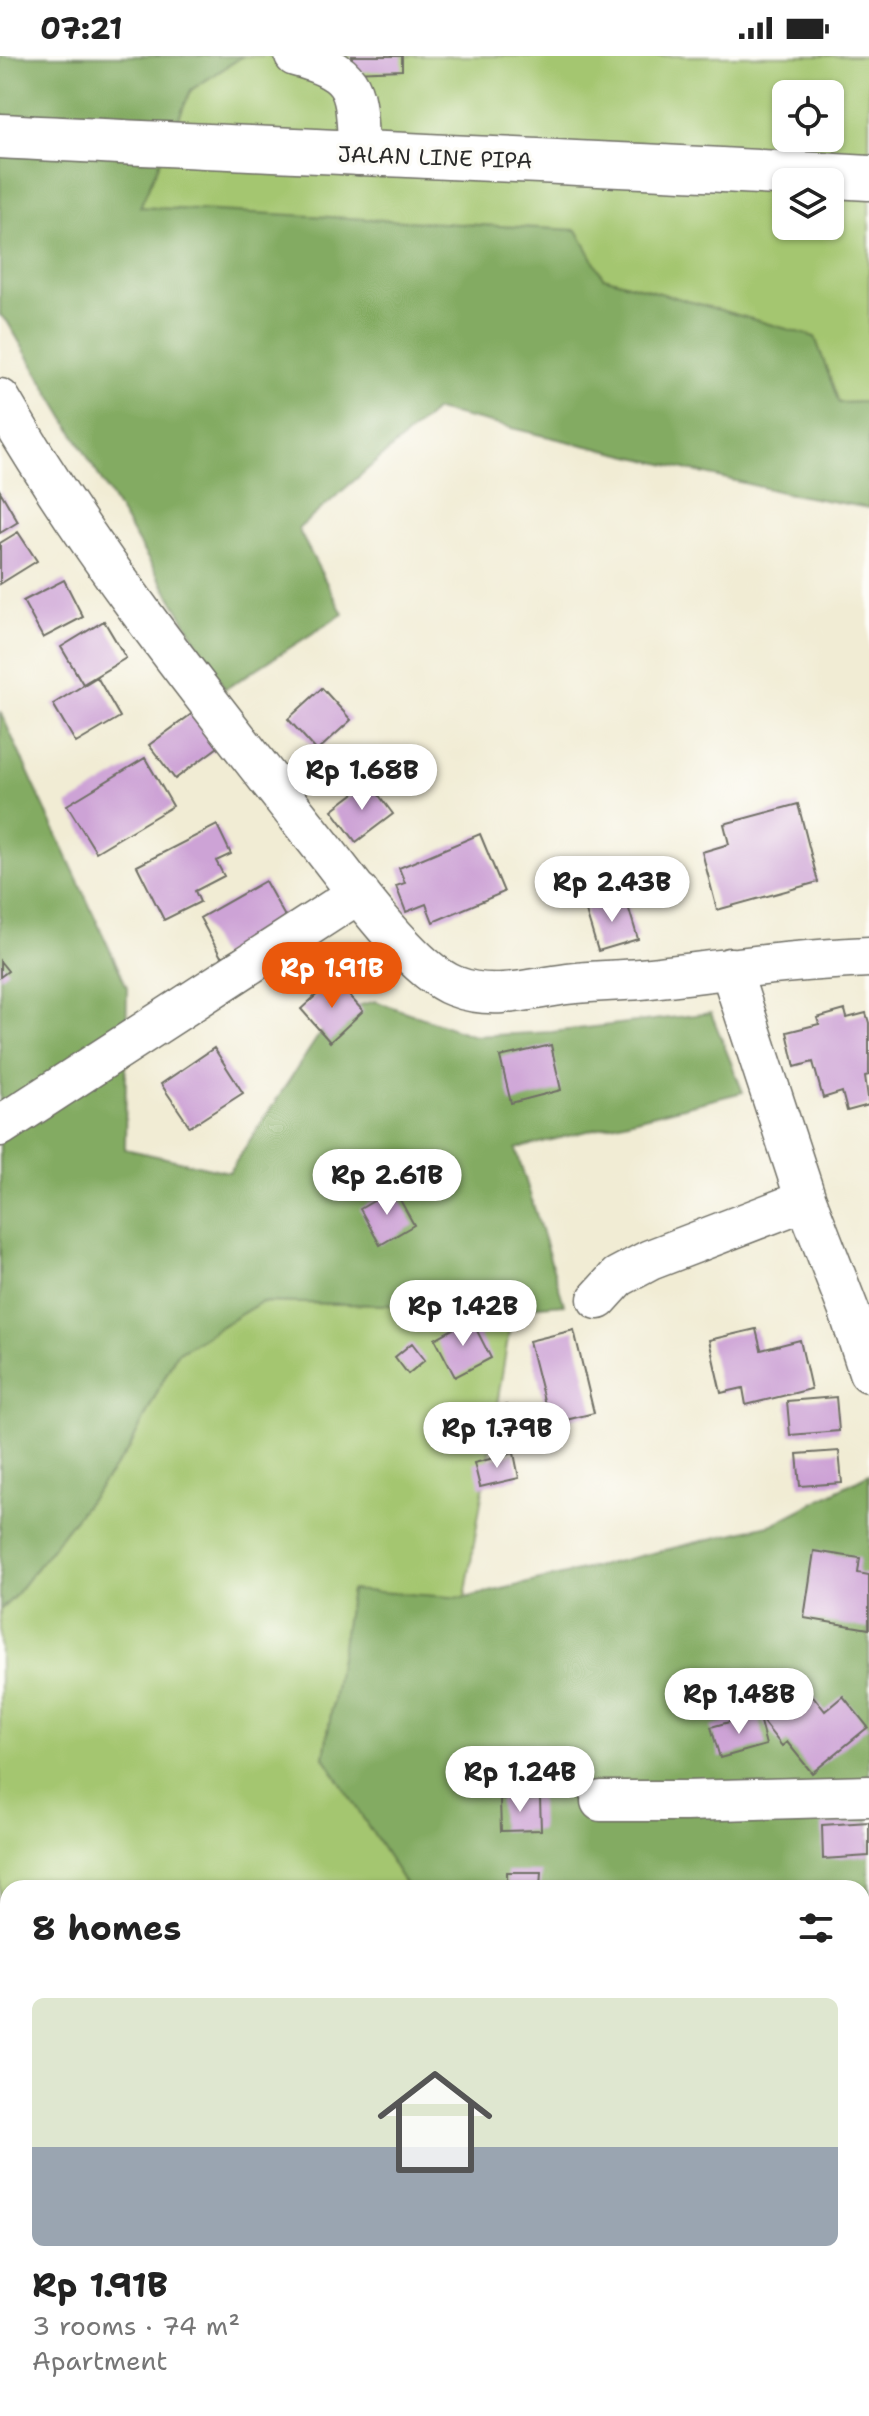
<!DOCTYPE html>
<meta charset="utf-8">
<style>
:root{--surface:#fff;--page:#f2f2f2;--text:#222;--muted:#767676;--line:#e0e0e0;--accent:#ea580c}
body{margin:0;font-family:"Shantell Sans",sans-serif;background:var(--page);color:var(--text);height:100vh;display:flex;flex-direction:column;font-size:30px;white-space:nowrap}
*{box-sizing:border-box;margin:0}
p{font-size:26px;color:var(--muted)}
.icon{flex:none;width:44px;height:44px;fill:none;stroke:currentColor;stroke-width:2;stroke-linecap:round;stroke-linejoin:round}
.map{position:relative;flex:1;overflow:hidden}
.details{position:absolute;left:0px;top:1824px;width:870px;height:536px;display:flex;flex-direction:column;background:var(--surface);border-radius:24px 24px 0 0;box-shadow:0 2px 6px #0004}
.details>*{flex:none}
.fabs{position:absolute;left:772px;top:24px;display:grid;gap:16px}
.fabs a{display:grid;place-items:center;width:72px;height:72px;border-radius:12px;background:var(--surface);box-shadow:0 2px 6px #0004;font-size:40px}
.price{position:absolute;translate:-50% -68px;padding:0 18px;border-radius:28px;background:#fff;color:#222;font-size:26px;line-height:52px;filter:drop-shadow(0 2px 4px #0008)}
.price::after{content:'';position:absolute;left:50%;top:48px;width:24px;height:18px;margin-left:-12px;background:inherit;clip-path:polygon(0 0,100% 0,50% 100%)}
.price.active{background:var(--accent);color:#fff}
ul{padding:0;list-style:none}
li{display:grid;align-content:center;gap:16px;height:424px;padding:0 32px}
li+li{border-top:2px solid var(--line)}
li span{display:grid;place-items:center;height:248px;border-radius:12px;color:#555}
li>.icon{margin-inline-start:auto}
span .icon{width:144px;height:144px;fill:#fffc;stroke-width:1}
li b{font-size:34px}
h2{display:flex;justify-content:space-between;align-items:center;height:96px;padding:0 32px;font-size:34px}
.status{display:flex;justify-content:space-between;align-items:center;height:56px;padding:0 40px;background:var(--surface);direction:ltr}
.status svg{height:22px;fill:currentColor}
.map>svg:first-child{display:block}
.green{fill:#a4c66f;stroke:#68784d;stroke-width:2;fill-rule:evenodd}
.forest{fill:#83ab62;stroke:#576b46;stroke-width:2}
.building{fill:#cda3d6}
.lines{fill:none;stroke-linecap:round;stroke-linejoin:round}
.minor-casing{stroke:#706f66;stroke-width:43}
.major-casing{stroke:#706f66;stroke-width:47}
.minor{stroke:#fff;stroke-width:40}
.major{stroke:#fff;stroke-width:44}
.labels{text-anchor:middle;stroke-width:7;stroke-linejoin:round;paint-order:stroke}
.street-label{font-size:22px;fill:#2b2b2b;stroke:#fdfcf7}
</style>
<div class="status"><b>07:21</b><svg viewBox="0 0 49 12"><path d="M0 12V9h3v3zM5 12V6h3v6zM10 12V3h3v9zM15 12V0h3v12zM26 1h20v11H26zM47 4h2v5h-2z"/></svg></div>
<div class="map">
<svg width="869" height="2360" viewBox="0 0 869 2360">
<rect width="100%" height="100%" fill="#fdfcf7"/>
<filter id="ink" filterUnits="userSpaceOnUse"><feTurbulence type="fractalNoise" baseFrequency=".0125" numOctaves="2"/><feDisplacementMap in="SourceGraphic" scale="16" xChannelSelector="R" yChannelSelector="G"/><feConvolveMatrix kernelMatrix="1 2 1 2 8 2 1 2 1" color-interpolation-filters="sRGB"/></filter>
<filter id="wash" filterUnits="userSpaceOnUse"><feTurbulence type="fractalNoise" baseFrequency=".006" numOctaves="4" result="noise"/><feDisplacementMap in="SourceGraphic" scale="32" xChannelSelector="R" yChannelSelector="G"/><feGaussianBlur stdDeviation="1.8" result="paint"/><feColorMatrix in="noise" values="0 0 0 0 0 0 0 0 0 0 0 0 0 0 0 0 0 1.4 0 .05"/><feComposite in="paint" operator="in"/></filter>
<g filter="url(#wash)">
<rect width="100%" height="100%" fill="#f1ecd4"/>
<path class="green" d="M243 0H869V346L839 347 815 281 603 221 139 151 191 34ZM786 38H830V82H786ZM786 126H830V170H786Z
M261 1246 513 1252 465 1542 351 1535 324 1701 408 1832H8V1853L0 1844V1554L12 1543 129 1393 176 1298Z
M8 2035V2292L0 2279V2043Z
M67 2352H272L266 2360H78Z"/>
<path class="forest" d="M0 0H243L191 34 140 151 577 174 603 221 815 281 839 347 869 346V452L786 437 436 354 298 473 343 558 225 633 7 265 0 259Z
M0 655 127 931 125 1093 229 1116 334 956 375 945 474 980 552 976 711 957 743 1036 516 1093 564 1248 513 1252 261 1246 176 1298 129 1393 12 1543 0 1554Z
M869 1418V2360H266L272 2352H862V1832H408L324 1701 351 1534 465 1542 773 1468Z
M0 1844 8 1853V2035L0 2043Z
M0 2279 8 2292V2352H67L78 2360H0Z"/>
<g id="blocks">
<path class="building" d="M352 0H402V14L352 16Z
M0 435 18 466 0 477Z
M18 476 37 505 0 528V487Z
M64 524 83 561 43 582 23 545Z
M104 565 126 602 83 628 61 591Z
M97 621 120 661 76 687 53 648Z
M322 632 351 664 317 695 288 663Z
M193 657 218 691 175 723 149 689Z
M145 702 173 750 96 796 67 749Z
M369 726 393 758 356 786 332 754Z
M798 748 818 826 717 854 702 796 729 788 724 768Z
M217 769 231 798 216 805 224 820 195 835 200 846 164 864 137 810Z
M480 778 504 836 433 866 426 848 406 856 396 830 405 827 399 812Z
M265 825 287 864 221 901 200 862Z
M625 840 638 883 598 895 585 852Z
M0 905 8 915 0 921Z
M334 923 363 955 330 986 301 953Z
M845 954 847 962 866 957 869 967V1019L865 1020 869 1049 847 1055 842 1036 823 1042 813 1006 795 1011 787 976 819 968 817 962Z
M551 989 561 1034 511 1047 500 1001Z
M214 992 243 1037 190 1071 161 1028Z
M394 1133 414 1169 380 1189 360 1153Z
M471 1263 491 1302 455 1321 435 1283Z
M756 1273 761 1294 800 1284 811 1333 746 1349 743 1332 721 1337 709 1284Z
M574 1274 594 1357 550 1368 529 1285Z
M412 1287 425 1304 408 1318 395 1301Z
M836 1341 839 1375 790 1379 787 1345Z
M507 1349 516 1383 484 1392 475 1358Z
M839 1395 842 1427 800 1430 797 1398Z
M514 1397 519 1422 480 1431 474 1407Z
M814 1495 860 1502 858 1517 869 1519V1573L804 1562Z
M802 1626 825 1655 843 1640 868 1671 812 1717 787 1686 782 1690 759 1661Z
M758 1658 766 1689 720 1702 711 1671Z
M540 1742 541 1774 501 1775 500 1743Z
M869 1766V1800L823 1803 822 1769Z
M507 1816H541L540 1832H507Z
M862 1918H869V1970H862Z
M733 2352H751L765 2360H729Z"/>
</g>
</g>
<g filter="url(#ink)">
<use href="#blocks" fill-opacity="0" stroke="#706f66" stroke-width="2"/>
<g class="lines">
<defs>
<path id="minor" d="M295 0C363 18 354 38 359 99
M0 343C90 499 203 640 314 781 345 819 410 913 454 930 492 945 529 933 567 928 591 925 616 925 640 923 716 915 792 904 869 901
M730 912 806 1144 849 1255 869 1316
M0 1070 359 837
M598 1243 618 1221 650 1204 806 1144
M601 1745H685L869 1740
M862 2236 869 2214
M803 2360 808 2352"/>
<path id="major" d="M0 80C290 95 580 105 869 122"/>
</defs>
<use href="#minor" class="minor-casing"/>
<use href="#major" class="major-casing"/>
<use href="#minor" class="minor"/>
<use href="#major" class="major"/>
</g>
</g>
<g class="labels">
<g class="street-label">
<text transform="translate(435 101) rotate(2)" y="8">JALAN LINE PIPA</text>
</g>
</g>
</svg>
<div class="fabs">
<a><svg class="icon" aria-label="locate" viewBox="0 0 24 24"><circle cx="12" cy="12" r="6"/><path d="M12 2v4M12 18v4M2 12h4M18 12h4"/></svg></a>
<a><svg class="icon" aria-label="layers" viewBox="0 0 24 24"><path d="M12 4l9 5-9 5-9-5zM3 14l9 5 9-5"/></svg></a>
</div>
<b class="price" style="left:362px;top:756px">Rp 1.68B</b>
<b class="price" style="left:612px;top:868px">Rp 2.43B</b>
<b class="price active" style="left:332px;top:954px">Rp 1.91B</b>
<b class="price" style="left:387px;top:1161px">Rp 2.61B</b>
<b class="price" style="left:463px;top:1292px">Rp 1.42B</b>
<b class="price" style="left:497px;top:1414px">Rp 1.79B</b>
<b class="price" style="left:739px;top:1680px">Rp 1.48B</b>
<b class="price" style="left:520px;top:1758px">Rp 1.24B</b>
<section class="details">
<h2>8 homes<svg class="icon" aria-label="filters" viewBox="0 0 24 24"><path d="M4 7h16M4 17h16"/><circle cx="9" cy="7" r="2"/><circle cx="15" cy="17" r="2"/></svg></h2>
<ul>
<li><span style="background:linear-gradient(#dfe7d0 60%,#9aa5b1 0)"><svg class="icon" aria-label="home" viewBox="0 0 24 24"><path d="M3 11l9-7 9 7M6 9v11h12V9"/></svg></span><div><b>Rp 1.91B</b><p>3 rooms · 74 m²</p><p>Apartment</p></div></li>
</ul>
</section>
</div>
